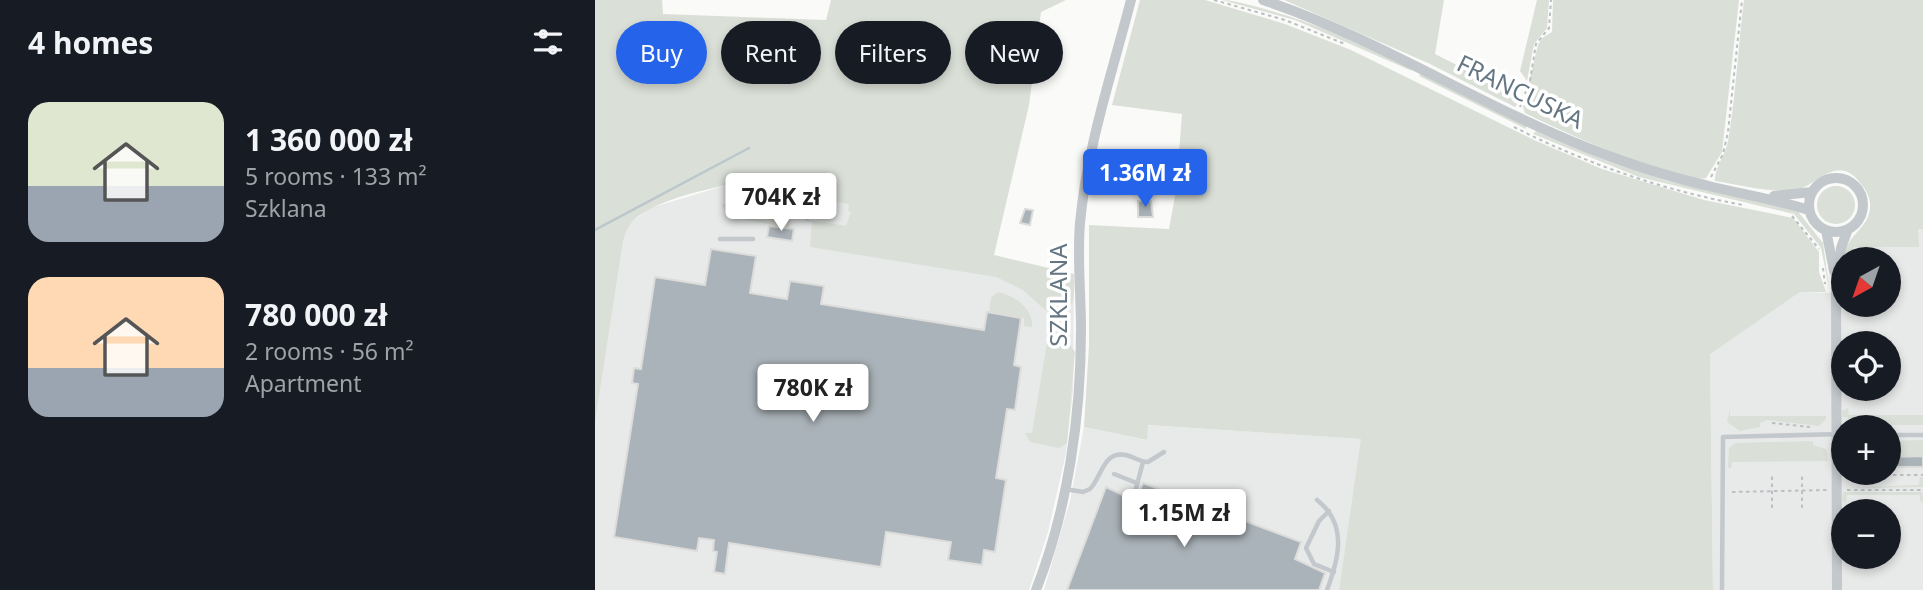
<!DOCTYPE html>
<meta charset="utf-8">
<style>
:root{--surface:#171b24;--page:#242831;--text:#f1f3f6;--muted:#9ea1a6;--accent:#2563eb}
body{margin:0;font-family:"Noto Sans",sans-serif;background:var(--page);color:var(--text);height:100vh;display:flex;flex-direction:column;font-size:26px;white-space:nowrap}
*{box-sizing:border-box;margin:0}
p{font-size:23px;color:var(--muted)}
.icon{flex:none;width:38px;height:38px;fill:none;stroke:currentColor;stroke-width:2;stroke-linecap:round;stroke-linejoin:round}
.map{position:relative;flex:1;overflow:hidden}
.drawer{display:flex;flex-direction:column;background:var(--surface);width:595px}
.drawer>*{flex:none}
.banner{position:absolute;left:21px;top:21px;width:665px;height:63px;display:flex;gap:14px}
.needle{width:46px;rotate:220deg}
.fabs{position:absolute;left:1236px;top:247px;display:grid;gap:14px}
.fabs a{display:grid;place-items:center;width:70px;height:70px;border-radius:50%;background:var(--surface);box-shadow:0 4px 10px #0003;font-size:35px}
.price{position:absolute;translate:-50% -60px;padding:0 16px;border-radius:7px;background:#fff;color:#222;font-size:23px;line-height:46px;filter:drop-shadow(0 2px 4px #0008)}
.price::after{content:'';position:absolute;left:50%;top:42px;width:21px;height:16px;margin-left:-10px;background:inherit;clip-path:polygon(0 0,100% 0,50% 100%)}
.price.selected{background:var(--accent);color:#fff}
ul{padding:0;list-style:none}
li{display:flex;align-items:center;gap:21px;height:175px;padding:0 28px}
li span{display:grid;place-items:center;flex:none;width:196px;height:140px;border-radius:21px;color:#555}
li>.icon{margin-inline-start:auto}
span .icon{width:84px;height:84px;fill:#fffc;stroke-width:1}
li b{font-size:30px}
h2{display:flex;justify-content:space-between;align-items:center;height:84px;padding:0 28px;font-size:30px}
.chip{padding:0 24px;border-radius:32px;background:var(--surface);box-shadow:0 4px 10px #0003;font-size:24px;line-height:63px}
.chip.selected{background:var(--accent);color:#fff}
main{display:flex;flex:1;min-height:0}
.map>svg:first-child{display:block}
.built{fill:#e8e9e9;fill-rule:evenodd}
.green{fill:#dadfd7}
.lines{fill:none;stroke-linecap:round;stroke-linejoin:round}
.stream{stroke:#bbc7cb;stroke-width:2.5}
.building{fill:#aab3b9;stroke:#dcdcda;stroke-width:2}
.path{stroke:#bbbfc2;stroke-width:2;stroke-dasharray:3.5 3.5;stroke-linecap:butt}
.service{stroke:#c3c8cc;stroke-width:4.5}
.minor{stroke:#c3c8cc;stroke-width:10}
.labels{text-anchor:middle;stroke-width:7;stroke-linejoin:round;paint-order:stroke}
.street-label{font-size:24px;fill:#657683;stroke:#fff}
</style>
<main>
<section class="drawer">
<h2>4 homes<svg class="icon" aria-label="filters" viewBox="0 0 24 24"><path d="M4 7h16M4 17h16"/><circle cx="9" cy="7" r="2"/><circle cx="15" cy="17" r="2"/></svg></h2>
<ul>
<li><span style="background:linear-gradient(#dfe7d0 60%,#9aa5b1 0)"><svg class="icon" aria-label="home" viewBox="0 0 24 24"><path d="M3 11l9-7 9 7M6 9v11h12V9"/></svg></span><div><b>1 360 000 zł</b><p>5 rooms · 133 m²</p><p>Szklana</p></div></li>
<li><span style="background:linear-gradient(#ffd9b3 65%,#9aa5b1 0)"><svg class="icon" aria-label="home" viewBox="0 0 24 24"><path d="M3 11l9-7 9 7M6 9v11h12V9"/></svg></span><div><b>780 000 zł</b><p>2 rooms · 56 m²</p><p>Apartment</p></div></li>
</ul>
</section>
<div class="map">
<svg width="1328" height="590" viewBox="0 0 1328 590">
<rect width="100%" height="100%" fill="#fafaf8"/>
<path class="built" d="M275 140 277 233 479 274 478 390 471 453 453 532 434 590H0V423L28 242 34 224 55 208 142 182H163Z
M1328 229V590H1118L1115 353 1205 292 1247 293V270L1248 304H1293V259H1248L1262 232ZM1248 343H1293V388H1248ZM1248 427H1293V472H1248ZM1248 511H1293V556H1248Z
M552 425 767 439 744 590H449L475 501 489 427 551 440Z"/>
<path class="green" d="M0 0H67L68 14 231 20 236 0H471L446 12 434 105 399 255 479 274C479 291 482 307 465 316L466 305 455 303 453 310 449 309 428 290 401 277 215 247 217 222 210 221 212 213H215L214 220 251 226 256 212 253 211 254 204 210 197 204 205 197 204 194 228 136 217 127 205 156 189 188 182 189 176C151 181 63 194 37 222 32 227 30 236 28 242L0 423Z
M545 0H610L690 24 756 50 939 140 1007 169 1109 200 1198 218 1224 252V272L1231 292H1205L1115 354 1118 590H744L766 439 553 425 552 440 489 427 494 345V225L574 229 581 191 587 114 517 105Z
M627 0C657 0 802 51 817 71L700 20Z
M689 0H849L840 54 927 98 920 107 833 63Z
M942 0H954L952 28 939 44 932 81 925 71Z
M958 0H1144L1127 152 1111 178C1083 185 960 128 930 113L928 107 943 45 947 38 957 32Z
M1149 0H1328V229H1323L1324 247H1258V259H1248C1252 233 1273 230 1275 208 1276 199 1272 191 1266 184 1242 151 1221 188 1200 190 1174 193 1145 185 1120 181 1119 169 1131 154 1133 141 1141 95 1143 47 1149 0Z
M826 73 931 125V129L824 76Z
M941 131 1012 161 1072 181 1201 209 1228 243 1234 287 1226 248 1199 214 1044 177 938 134Z
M1222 205a19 19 0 1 1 38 0a19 19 0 1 1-38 0Z
M403 292C419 295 439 309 437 327L429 326V318L394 312 396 298Z
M454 331 471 339 480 352 472 443 464 448 435 442 430 433H437Z
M1253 408 1254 415H1328V425H1258L1252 417H1247V411Z
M1135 409V416H1231V419L1224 426 1172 420 1165 423V427L1145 431 1132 422Z
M1328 440V455L1293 457V441Z
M1218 441V445L1231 449 1233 461 1137 462 1136 469 1133 467 1134 448 1141 443Z
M1325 477H1328V487L1251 488 1324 485Z
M1248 492H1327L1328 501 1325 502V495H1252L1251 503 1247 501Z"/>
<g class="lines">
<path class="stream" d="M0 230 154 148"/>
</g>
<path class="building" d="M543 201H556L558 217H543Z
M430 209 438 210 435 225 425 223Z
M174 226 199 229 197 241 172 237Z
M116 249 161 256 155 293 192 299 195 281 229 286 226 304 389 330 392 312 426 318 419 365 426 367 420 410 412 409 401 478 411 480 400 552 389 550 387 565 353 560 356 542 291 532 286 567 134 543 130 574 119 572 122 552 118 551 119 540 104 538 102 551 19 537 43 384 37 383 39 368 46 369 60 277 110 285Z
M1328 456V467H1296V457Z
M548 483 706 542 700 559 730 573 724 590H472L511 487 540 501Z"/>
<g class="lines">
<path class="path" d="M619 0 690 20 750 44
M925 107 935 81 941 44 954 28 956 0
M919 127C992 164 1067 190 1148 205
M1116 177 1128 154 1133 132 1147 0
M1197 216 1224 249
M1228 268 1230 284
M1177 423 1215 427
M1284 475H1328
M1252 490H1328
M1137 492 1232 490
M1177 508V473
M1207 508V473"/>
<path class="service" d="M125 239H158
M1293 435H1328
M519 474 542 483
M470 489 488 492 495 489C507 477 508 450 531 455 539 457 545 462 553 462L569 452
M539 496 548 462
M722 500C753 524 744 558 732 590
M734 511 724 521 711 548 719 564 739 572
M1127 590 1128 437 1248 434"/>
<path class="minor" d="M668 0C782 38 882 104 993 148 1031 163 1070 176 1110 185 1145 194 1179 199 1214 210
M1214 205a27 27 0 1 1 54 0a27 27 0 1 1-54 0Z
M1179 196 1217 192
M1231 230 1239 271
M441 590C473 509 486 416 486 329 486 294 482 258 485 223 492 147 517 73 536 0
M1242 590 1241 283 1246 248 1253 229"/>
</g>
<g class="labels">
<g class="street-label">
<text transform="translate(925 92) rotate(26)" y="8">FRANCUSKA</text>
<text transform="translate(464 295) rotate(-90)" y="8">SZKLANA</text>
</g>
</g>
</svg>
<div class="fabs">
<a><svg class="needle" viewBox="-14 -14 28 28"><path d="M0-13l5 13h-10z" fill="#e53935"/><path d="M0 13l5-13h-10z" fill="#9ea1a6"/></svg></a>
<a><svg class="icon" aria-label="locate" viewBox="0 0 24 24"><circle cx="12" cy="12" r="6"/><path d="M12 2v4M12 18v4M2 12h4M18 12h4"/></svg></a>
<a>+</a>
<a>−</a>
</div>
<b class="price selected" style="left:550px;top:209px">1.36M zł</b>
<b class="price" style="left:186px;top:233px">704K zł</b>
<b class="price" style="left:218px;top:424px">780K zł</b>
<b class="price" style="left:589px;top:549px">1.15M zł</b>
<div class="banner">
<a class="chip selected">Buy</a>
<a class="chip">Rent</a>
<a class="chip">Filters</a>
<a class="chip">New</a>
</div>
</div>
</main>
